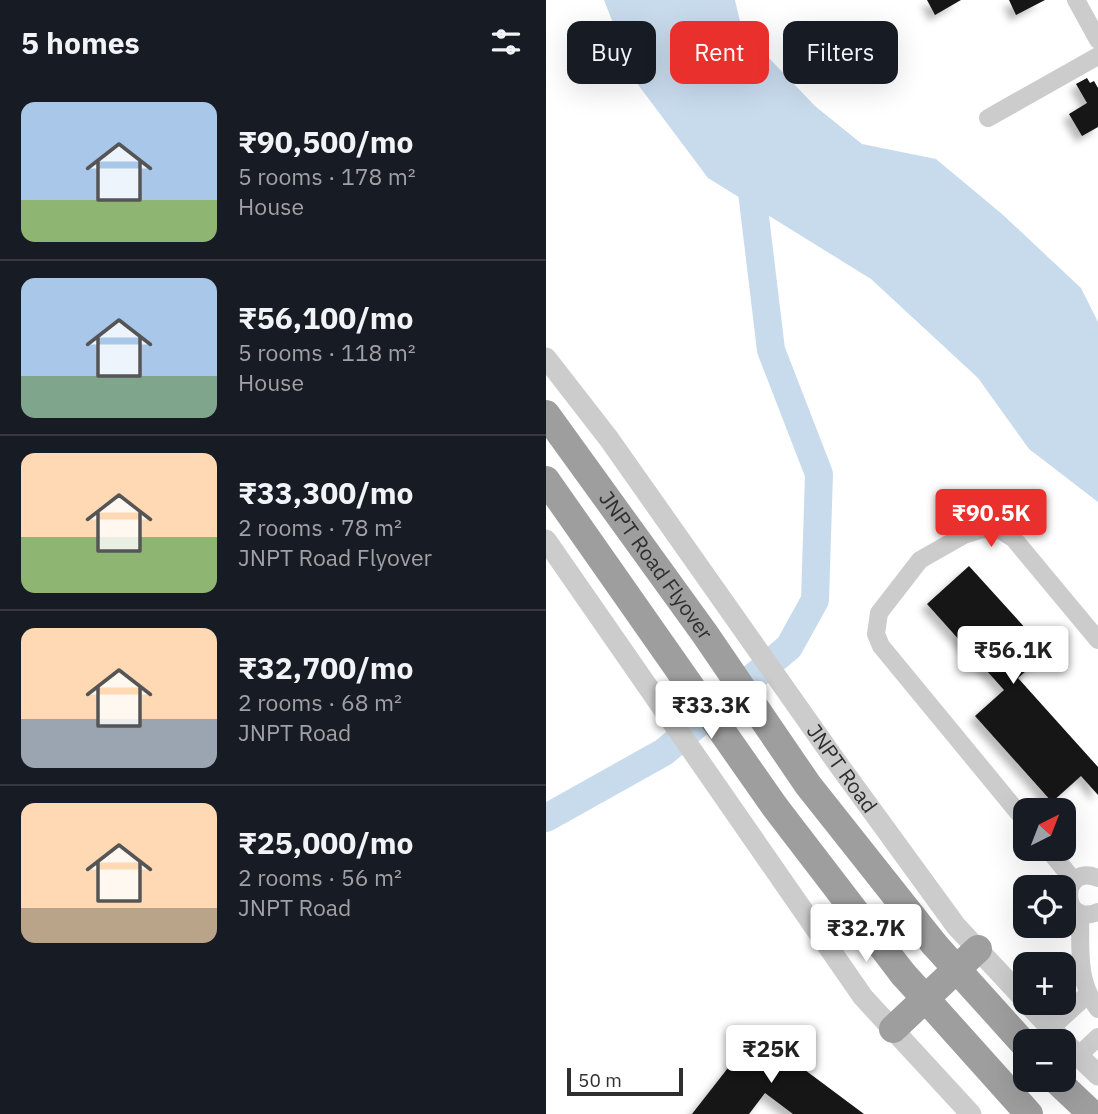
<!DOCTYPE html>
<meta charset="utf-8">
<style>
:root{--surface:#171b24;--page:#242831;--text:#f1f3f6;--muted:#9ea1a6;--line:#363941;--accent:#ea302c}
body{margin:0;font-family:"IBM Plex Sans",sans-serif;background:var(--page);color:var(--text);height:100vh;display:flex;flex-direction:column;font-size:26px;white-space:nowrap}
*{box-sizing:border-box;margin:0}
p{font-size:23px;color:var(--muted)}
.icon{flex:none;width:38px;height:38px;fill:none;stroke:currentColor;stroke-width:2;stroke-linecap:round;stroke-linejoin:round}
.map{position:relative;flex:1;overflow:hidden}
.sheet{display:flex;flex-direction:column;background:var(--surface);width:546px}
.sheet>*{flex:none}
.hud{position:absolute;left:21px;top:21px;width:425px;height:63px;display:flex;gap:14px}
.needle{width:46px;rotate:42deg}
.fabs{position:absolute;left:467px;top:798px;display:grid;gap:14px}
.fabs a{display:grid;place-items:center;width:63px;height:63px;border-radius:14px;background:var(--surface);box-shadow:0 7px 28px #0002;font-size:35px}
.scale{position:absolute;left:21px;bottom:18px;width:116px;box-sizing:border-box;padding-left:7px;border:4px solid #2f2f2f;border-top:0;font-size:19px;line-height:24px;white-space:nowrap;color:#2f2f2f;-webkit-text-stroke:5px #fff;paint-order:stroke}
.price{position:absolute;translate:-50% -60px;padding:0 16px;border-radius:7px;background:#fff;color:#222;font-size:23px;line-height:46px;filter:drop-shadow(0 2px 4px #0008)}
.price::after{content:'';position:absolute;left:50%;top:42px;width:21px;height:16px;margin-left:-10px;background:inherit;clip-path:polygon(0 0,100% 0,50% 100%)}
.price.current{background:var(--accent);color:#fff}
ul{padding:0;list-style:none}
li{display:flex;align-items:center;gap:21px;height:175px;padding:0 21px}
li+li{border-top:2px solid var(--line)}
li span{display:grid;place-items:center;flex:none;width:196px;height:140px;border-radius:14px;color:#555}
li>.icon{margin-inline-start:auto}
span .icon{width:84px;height:84px;fill:#fffc;stroke-width:1}
li b{font-size:30px}
h2{display:flex;justify-content:space-between;align-items:center;height:84px;padding:0 21px;font-size:30px}
.pill{padding:0 24px;border-radius:14px;background:var(--surface);box-shadow:0 7px 28px #0002;font-size:24px;line-height:63px}
.pill.current{background:var(--accent);color:#fff}
main{display:flex;flex:1;min-height:0}
.map>svg:first-child{display:block}
.water{fill:#c8dbed}
.lines{fill:none;stroke-linecap:round;stroke-linejoin:round}
.river{stroke:#c8dbed;stroke-width:28}
.building{fill:#161616;filter:url(#shadow)}
.minor{stroke:#ccc;stroke-width:18}
.tertiary{stroke:#ccc;stroke-width:21}
.trunk{stroke:#9e9e9e;stroke-width:28}
.trunk-bridge{stroke:#9e9e9e;stroke-width:28}
.labels{text-anchor:middle;stroke-width:7;stroke-linejoin:round;paint-order:stroke}
.street-label{font-size:21px;fill:#2f2f2f;stroke:#fff}
</style>
<main>
<section class="sheet">
<h2>5 homes<svg class="icon" aria-label="filters" viewBox="0 0 24 24"><path d="M4 7h16M4 17h16"/><circle cx="9" cy="7" r="2"/><circle cx="15" cy="17" r="2"/></svg></h2>
<ul>
<li><span style="background:linear-gradient(#a9c7e8 70%,#8fb573 0)"><svg class="icon" aria-label="home" viewBox="0 0 24 24"><path d="M3 11l9-7 9 7M6 9v11h12V9"/></svg></span><div><b>₹90,500/mo</b><p>5 rooms · 178 m²</p><p>House</p></div></li>
<li><span style="background:linear-gradient(#a9c7e8 70%,#7fa58c 0)"><svg class="icon" aria-label="home" viewBox="0 0 24 24"><path d="M3 11l9-7 9 7M6 9v11h12V9"/></svg></span><div><b>₹56,100/mo</b><p>5 rooms · 118 m²</p><p>House</p></div></li>
<li><span style="background:linear-gradient(#ffd9b3 60%,#8fb573 0)"><svg class="icon" aria-label="home" viewBox="0 0 24 24"><path d="M3 11l9-7 9 7M6 9v11h12V9"/></svg></span><div><b>₹33,300/mo</b><p>2 rooms · 78 m²</p><p>JNPT Road Flyover</p></div></li>
<li><span style="background:linear-gradient(#ffd9b3 65%,#9aa5b1 0)"><svg class="icon" aria-label="home" viewBox="0 0 24 24"><path d="M3 11l9-7 9 7M6 9v11h12V9"/></svg></span><div><b>₹32,700/mo</b><p>2 rooms · 68 m²</p><p>JNPT Road</p></div></li>
<li><span style="background:linear-gradient(#ffd9b3 75%,#b9a48a 0)"><svg class="icon" aria-label="home" viewBox="0 0 24 24"><path d="M3 11l9-7 9 7M6 9v11h12V9"/></svg></span><div><b>₹25,000/mo</b><p>2 rooms · 56 m²</p><p>JNPT Road</p></div></li>
</ul>
</section>
<div class="map">
<svg width="552" height="1114" viewBox="0 0 552 1114">
<defs>
<filter id="shadow"><feDropShadow dx="-6" dy="6" stdDeviation="3.5" flood-color="#0004"/></filter>
</defs>
<rect width="100%" height="100%" fill="#fff"/>
<path class="water" d="M58 0H189L196 30 269 106 316 144 390 159 456 214 535 288 552 322V502L483 449 432 378 325 279 162 178 90 82Z"/>
<g class="lines">
<path class="river" d="M0 818 118 752 243 647 269 600 273 474 225 350 203 167"/>
</g>
<path class="building" d="M381 0H415L389 15Z
M463 0H499L470 15Z
M541 78 544 83 548 81 552 88V127L536 136 523 114 541 103 530 84Z
M423 566 501 652 472 678 552 767V795L535 776 506 802 429 716 458 690 381 604Z
M210 1032 263 1073 318 1114H247L219 1093 203 1114H146Z"/>
<g class="lines">
<path class="minor" d="M530 0 552 40
M442 118 552 56
M480 822 335 646 330 634 333 613 374 560 418 535 437 529 454 530 468 539 552 640
M502 849 528 881
M552 878C514 862 513 928 552 912
M534 913C535 948 530 981 552 1009
M505 1028 541 995
M531 1057 552 1037"/>
<g class="tertiary">
<path id="s1" d="M0 358 63 439 292 764 410 926 480 1001"/>
<path d="M0 540 317 997 425 1114"/>
<path d="M481 1003 517 1041"/>
<path d="M518 1042 552 1075"/>
</g>
<g class="trunk">
<path id="s2" d="M0 414 159 634 262 785 388 944"/>
<path d="M0 480 229 807 357 974"/>
<path d="M415 974 480 1046"/>
<path d="M387 1007 483 1114"/>
<path d="M347 1029 432 949"/>
<path d="M510 1080 546 1114"/>
</g>
<path class="trunk-bridge" d="M388 944 415 974
M357 974 387 1007"/>
</g>
<g class="labels">
<g class="street-label">
<text dy="7" stroke="none"><textPath href="#s2" startOffset="187">JNPT Road Flyover</textPath></text>
<text dy="7" stroke="none"><textPath href="#s1" startOffset="506">JNPT Road</textPath></text>
</g>
</g>
</svg>
<div class="fabs">
<a><svg class="needle" viewBox="-14 -14 28 28"><path d="M0-13l5 13h-10z" fill="#e53935"/><path d="M0 13l5-13h-10z" fill="#9ea1a6"/></svg></a>
<a><svg class="icon" aria-label="locate" viewBox="0 0 24 24"><circle cx="12" cy="12" r="6"/><path d="M12 2v4M12 18v4M2 12h4M18 12h4"/></svg></a>
<a>+</a>
<a>−</a>
</div>
<div class="scale">50 m</div>
<b class="price current" style="left:445px;top:549px">₹90.5K</b>
<b class="price" style="left:467px;top:686px">₹56.1K</b>
<b class="price" style="left:165px;top:741px">₹33.3K</b>
<b class="price" style="left:320px;top:964px">₹32.7K</b>
<b class="price" style="left:225px;top:1085px">₹25K</b>
<div class="hud">
<a class="pill">Buy</a>
<a class="pill current">Rent</a>
<a class="pill">Filters</a>
</div>
</div>
</main>
